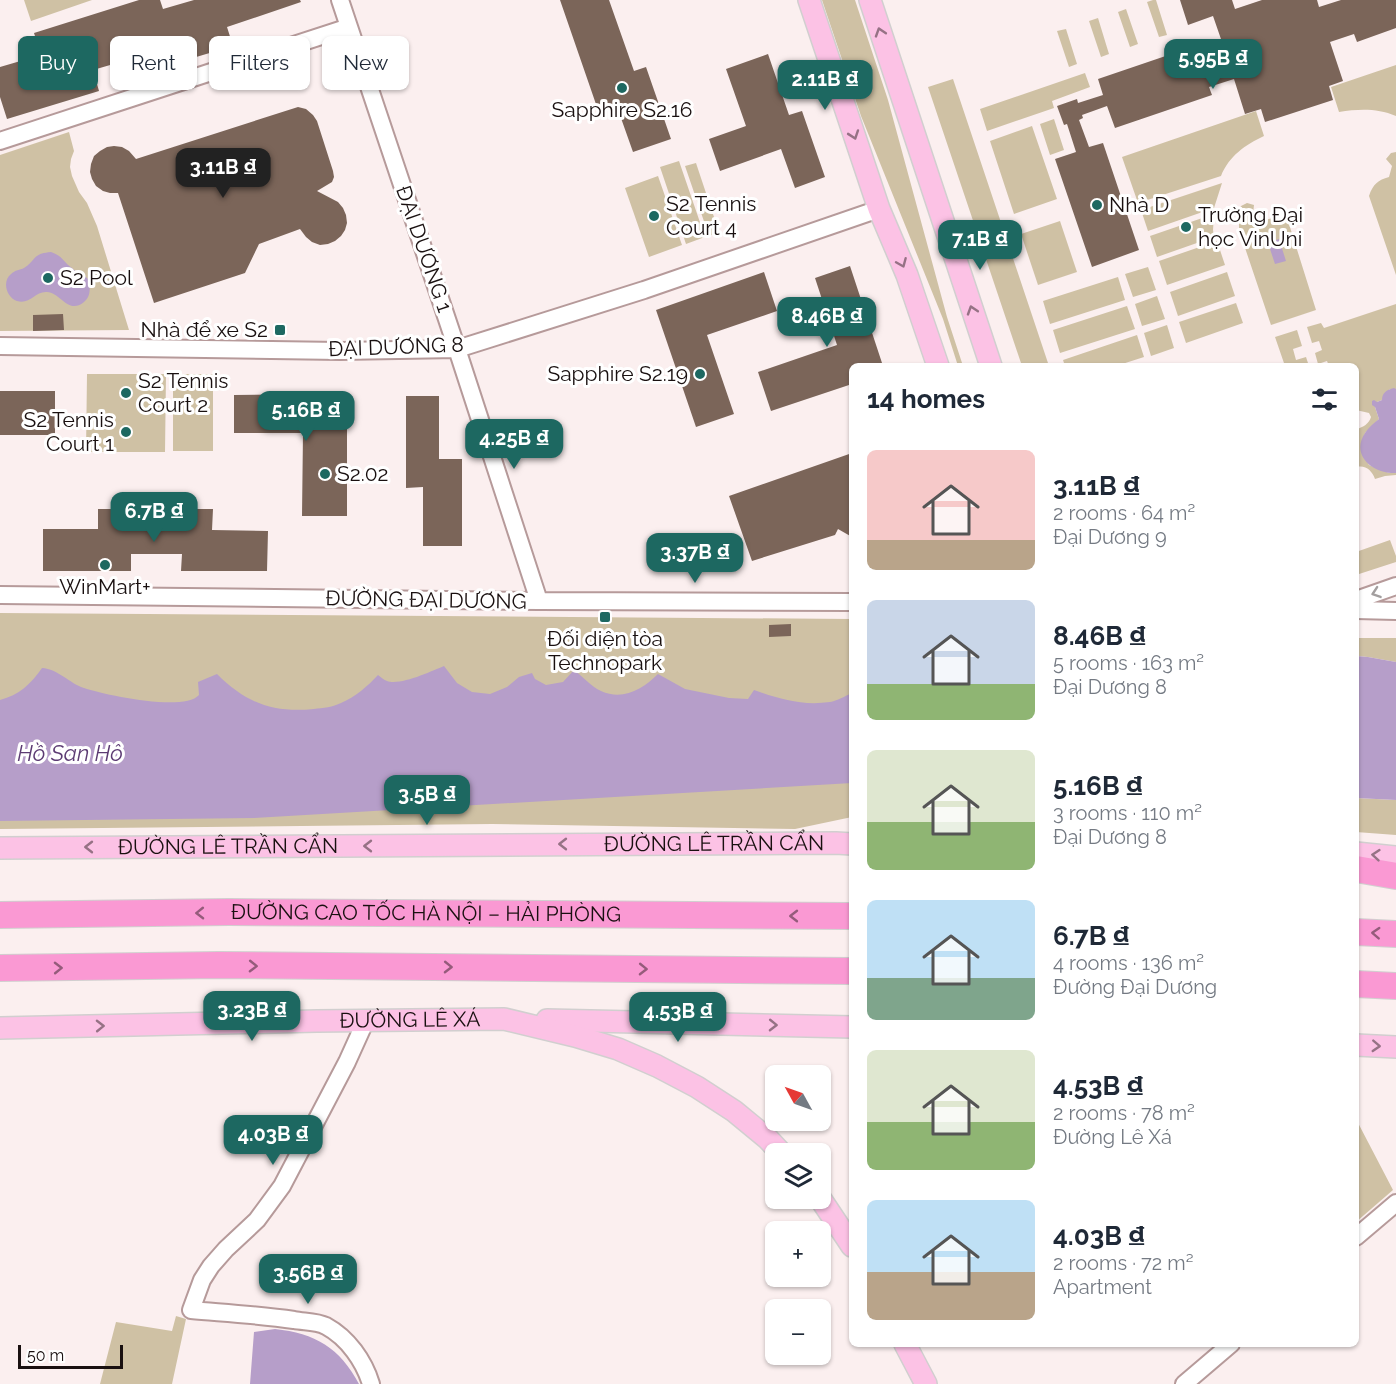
<!DOCTYPE html>
<meta charset="utf-8">
<style>
:root{--surface:#fff;--page:#f2f2f3;--text:#1f2937;--muted:#747a83;--accent:#1d6861}
body{margin:0;font-family:Raleway,sans-serif;background:var(--page);color:var(--text);height:100vh;display:flex;flex-direction:column;font-size:22px;white-space:nowrap}
*{box-sizing:border-box;margin:0}
p{font-size:20px;color:var(--muted)}
.icon{flex:none;width:33px;height:33px;fill:none;stroke:currentColor;stroke-width:2;stroke-linecap:round;stroke-linejoin:round}
.map{position:relative;flex:1;overflow:hidden}
.side{position:absolute;left:849px;top:363px;width:510px;height:984px;display:flex;flex-direction:column;background:var(--surface);border-radius:9px;box-shadow:0 2px 4px #0004}
.side>*{flex:none}
.guide{position:absolute;left:18px;top:36px;width:570px;height:54px;display:flex;gap:12px}
.needle{width:39px;rotate:310deg}
.controls{position:absolute;left:765px;top:1065px;display:grid;gap:12px}
.controls a{display:grid;place-items:center;width:66px;height:66px;border-radius:9px;background:var(--surface);box-shadow:0 2px 4px #0004;font-size:30px}
.scale{position:absolute;left:18px;bottom:15px;width:105px;box-sizing:border-box;padding-left:6px;border:3px solid #191010;border-top:0;font-size:16px;line-height:21px;white-space:nowrap;color:#191010;-webkit-text-stroke:4px #fff;paint-order:stroke}
.price{position:absolute;translate:-50% -51px;padding:0 14px;border-radius:12px;background:var(--accent);color:#fff;font-size:20px;line-height:39px;filter:drop-shadow(0 2px 3px #0008)}
.price::after{content:'';position:absolute;left:50%;top:36px;width:18px;height:14px;margin-left:-9px;background:inherit;clip-path:polygon(0 0,100% 0,50% 100%)}
.price.on{background:#222;color:#fff}
ul{padding:0;list-style:none}
li{display:flex;align-items:center;gap:18px;height:150px;padding:0 18px}
li span{display:grid;place-items:center;flex:none;width:168px;height:120px;border-radius:9px;color:#555}
li>.icon{margin-inline-start:auto}
span .icon{width:72px;height:72px;fill:#fffc;stroke-width:1}
li b{font-size:26px}
h2{display:flex;justify-content:space-between;align-items:center;height:72px;padding:0 18px;font-size:26px}
.pill{padding:0 21px;border-radius:9px;background:var(--surface);box-shadow:0 2px 4px #0004;font-size:21px;line-height:54px}
.pill.on{background:var(--accent);color:#fff}
.map>svg:first-child{display:block}
.green{fill:#cfc1a4}
.water{fill:#b69ec9}
.building{fill:#7b6559}
.lines{fill:none;stroke-linecap:round;stroke-linejoin:round}
.minor-casing{stroke:#b69a9a;stroke-width:20}
.major-casing{stroke:#d1cfcf;stroke-width:24}
.highway-casing{stroke:#d1cfcf;stroke-width:28}
.minor{stroke:#fff;stroke-width:16}
.major{stroke:#fcc2e5;stroke-width:21}
.highway{stroke:#fa99d3;stroke-width:26}
.oneway{stroke:#967285}
.oneway2{stroke:#a39f9f}
.oneway3{stroke:#955b7b}
.poi-dot{fill:#1d6861;stroke:#fff;stroke-width:2}
.labels{text-anchor:middle;stroke-width:6;stroke-linejoin:round;paint-order:stroke}
.poi-label{font-size:21px;fill:#191010;stroke:#fff;text-anchor:start}
.street-label{font-size:21px;fill:#191010;stroke:#fff}
.water-label{font-size:22px;font-style:italic;fill:#5c3b73;stroke:#fff}
</style>
<div class="map">
<svg width="1396" height="1384" viewBox="0 0 1396 1384">
<rect width="100%" height="100%" fill="#fbefef"/>
<path class="green" d="M24 0H92L31 21Z
M822 0H855L888 100 947 317 963 366H958L943 319 861 116Z
M1153 0H1156L1167 35 1159 37 1147 2Z
M1126 9 1138 44 1130 47 1118 12Z
M1098 18 1109 54 1101 57 1089 21Z
M1066 29 1077 64 1069 67 1057 31Z
M1396 65V116C1377 108 1359 109 1339 112L1331 87Z
M1085 73 1090 87 1052 101 1054 108 987 131 980 109Z
M953 79 1049 366H1022L928 87Z
M1256 111 1264 136C1245 145 1229 156 1221 176L1138 203 1122 157Z
M1054 119 1064 150 1050 155 1040 124Z
M1032 126 1057 199 1014 214 990 141Z
M69 132 74 151 71 159 70 167 72 176 79 192 87 203 97 226 129 330 0 331V155Z
M1396 152V275L1369 196C1373 184 1378 180 1389 177L1392 166 1386 159 1391 153Z
M679 161 705 237 686 244 660 167Z
M696 163 719 232 709 236 685 166Z
M658 176 682 245 649 257 625 188Z
M1222 183 1214 208 1148 231 1141 210Z
M1247 203 1254 205 1253 214 1262 221C1273 217 1279 217 1289 224L1316 310 1271 325 1239 230V209L1241 206Z
M1214 214 1213 230 1214 237 1157 257 1150 236Z
M1060 221 1077 272 1038 285 1021 234Z
M1217 241 1225 265 1167 285 1159 261Z
M1148 267 1156 290 1133 297 1125 274Z
M1227 272 1235 296 1178 316 1170 292Z
M1118 277 1125 300 1050 324 1043 301Z
M1157 296 1165 319 1142 326 1135 304Z
M1236 303 1243 323 1186 343 1179 322Z
M1396 304V389H1390L1382 400 1377 402 1375 407 1379 419 1365 433 1362 453 1369 465 1389 473H1396V475L1385 476 1375 479C1372 471 1366 465 1357 467L1356 440 1358 433 1357 429C1363 427 1369 424 1371 417L1369 413 1356 410V366H1329L1327 361 1318 364 1315 353 1322 350 1319 341 1312 343 1307 327 1321 323 1324 328Z
M1127 306 1135 329 1060 353 1053 330Z
M1167 325 1174 348 1151 356 1144 333Z
M1297 330 1302 346 1293 349 1296 360 1306 357 1309 366H1285L1275 337Z
M1137 335 1144 357 1116 366H1065L1063 360Z
M87 374H166L165 452H86Z
M173 374H213V451H173Z
M1390 540 1396 556V562L1356 575V552Z
M0 613 852 619V817L795 829 492 824 0 829Z
M1356 638H1396V662L1368 657 1356 656Z
M1356 798 1396 800V835L1356 832Z
M1356 1119 1393 1190 1356 1222Z
M176 1316 186 1319 172 1384H100L116 1322 172 1331Z"/>
<path class="water" d="M1279 239 1286 261 1275 264 1268 243Z
M51 252C63 256 63 262 72 268 77 273 84 274 89 280 90 288 91 296 84 302 68 315 61 293 47 292 35 291 30 305 17 301 6 297 2 281 11 274 15 270 20 270 24 268 37 260 31 254 51 252Z
M1394 388 1396 389V473C1374 474 1350 456 1365 433 1369 427 1374 423 1379 419L1375 407 1372 405V401L1374 400 1377 402 1382 400C1382 393 1386 390 1394 388Z
M1356 656 1368 657 1396 662V800L1356 798Z
M444 666 457 683 472 692 490 694 507 687 519 677 532 673 535 679 546 685 563 682 574 670C582 676 592 687 601 691 623 701 643 689 658 674L685 689 729 698 748 699 754 690C779 699 802 706 830 702 837 701 845 696 852 693V783L254 818 0 821V700C19 695 31 684 42 668 58 669 69 683 84 688 105 695 184 712 199 695L198 682 217 674C246 703 273 713 314 709 323 708 333 707 341 703 355 697 368 686 378 675 381 677 384 680 387 681 400 686 432 671 444 666Z
M275 1329C315 1333 340 1348 359 1384H250L254 1332Z"/>
<path class="building" d="M139 0H160L163 9 194 0H300L301 2 227 27 233 46 146 72 141 56 93 70 99 91 7 119 0 97V67L41 55 34 33Z
M560 0H609L634 71 646 67 671 139 633 152 616 104 598 110Z
M1180 0H1232L1235 9 1262 0H1317L1319 7 1341 0H1396V28L1357 42 1354 34 1330 42 1343 81 1329 86 1333 100 1265 122 1261 109 1245 114 1234 79 1209 87 1212 95 1115 128 1107 106 1082 115 1083 118 1079 120 1089 147 1103 143 1139 250 1092 267 1055 159 1076 152 1067 124 1064 125 1057 106 1077 99 1078 103 1103 95 1098 79 1195 46 1197 51 1222 42 1213 16 1188 25Z
M768 54 789 115 802 111 825 177 795 188 781 149 720 171 709 139 746 126 726 69Z
M298 107 306 109 313 115 317 121 333 171 334 177 332 182 317 191 338 202 343 208 346 215 347 223 345 230 341 236 335 241 328 244 320 245 312 242 306 237 300 229 259 244 245 273 154 303 118 193H110L103 191 96 186 92 179 90 172 91 164 94 156 100 151 107 147 114 146 122 147 129 151 136 159Z
M850 266 883 366H852V384L771 411 758 372 837 345 815 278Z
M764 272 777 311 707 335 734 414 696 427 656 310Z
M63 314 64 330 33 331V315Z
M0 391H55V435H0Z
M347 394V516H302L303 433H234V395Z
M406 396H439V459H462V546H423V487L406 488Z
M852 453V537L838 529 835 535 752 561 729 496Z
M98 509H213L212 530 268 531 267 571H181L182 554H131V571H43V529H98Z
M791 624V636L769 637V625Z"/>
<g class="lines">
<defs>
<path id="minor" d="M340 0 457 349 539 601
M0 141 349 27
M0 346 340 351 457 349 644 290 879 209
M0 595 539 601 852 602
M1356 600 1396 586
M1356 610 1396 611
M366 1020 347 1062 282 1186 257 1220 226 1249 211 1266 202 1280 191 1310C225 1313 260 1315 294 1320 304 1322 316 1321 326 1326 348 1338 364 1361 371 1384
M1356 1237 1396 1203
M1184 1384 1231 1344"/>
<g id="major">
<path d="M809 0 879 209 907 275 938 366"/>
<path d="M870 0 991 366"/>
<path id="s1" d="M0 848 836 843 852 844"/>
<path d="M1356 853 1396 857"/>
<path d="M547 1020 852 1027"/>
<path id="s2" d="M0 1028 317 1021 504 1019 575 1036 618 1049 657 1066 697 1087 734 1111 768 1139 782 1154"/>
<path d="M1356 1045 1396 1047"/>
<path d="M820 1198 852 1246"/>
<path d="M905 1344 926 1384"/>
</g>
<g id="highway">
<path d="M1356 869 1396 876"/>
<path id="s3" d="M0 915 229 912 852 916"/>
<path d="M1356 932 1396 934"/>
<path d="M0 968 219 965 852 971"/>
<path d="M1356 984 1396 986"/>
</g>
</defs>
<use href="#minor" class="minor-casing"/>
<use href="#major" class="major-casing"/>
<use href="#highway" class="highway-casing"/>
<use href="#minor" class="minor"/>
<use href="#major" class="major"/>
<use href="#highway" class="highway"/>
</g>
<defs><path id="oneway-chevron" d="M-2-3.5L2.5 0L-2 3.5" fill="none" stroke-width="1.6" stroke-linecap="round" stroke-linejoin="round" transform="scale(1.5)"/></defs>
<g class="oneway">
<use href="#oneway-chevron" transform="translate(880 32) rotate(-108)"/>
<use href="#oneway-chevron" transform="translate(854 135) rotate(71)"/>
<use href="#oneway-chevron" transform="translate(902 263) rotate(67)"/>
<use href="#oneway-chevron" transform="translate(972 310) rotate(-108)"/>
<use href="#oneway-chevron" transform="translate(563 844) rotate(180)"/>
<use href="#oneway-chevron" transform="translate(368 846) rotate(180)"/>
<use href="#oneway-chevron" transform="translate(89 847) rotate(180)"/>
<use href="#oneway-chevron" transform="translate(1376 855) rotate(-175)"/>
<use href="#oneway-chevron" transform="translate(773 1025) rotate(1)"/>
<use href="#oneway-chevron" transform="translate(100 1026) rotate(-1)"/>
<use href="#oneway-chevron" transform="translate(1376 1046) rotate(3)"/>
</g>
<use class="oneway2" href="#oneway-chevron" transform="translate(1376 593) rotate(161)"/>
<g class="oneway3">
<use href="#oneway-chevron" transform="translate(200 913) rotate(179)"/>
<use href="#oneway-chevron" transform="translate(794 916) rotate(-180)"/>
<use href="#oneway-chevron" transform="translate(1376 933) rotate(-177)"/>
<use href="#oneway-chevron" transform="translate(253 966) rotate(1)"/>
<use href="#oneway-chevron" transform="translate(448 967) rotate(1)"/>
<use href="#oneway-chevron" transform="translate(58 968) rotate(-1)"/>
<use href="#oneway-chevron" transform="translate(643 969) rotate(1)"/>
</g>
<g class="poi-dot">
<circle cx="622" cy="88" r="6"/>
<circle cx="1097" cy="205" r="6"/>
<circle cx="654" cy="216" r="6"/>
<circle cx="1186" cy="227" r="6"/>
<circle cx="48" cy="278" r="6"/>
<rect x="274" y="324" width="12" height="12" rx="3"/>
<circle cx="700" cy="374" r="6"/>
<circle cx="126" cy="393" r="6"/>
<circle cx="126" cy="432" r="6"/>
<circle cx="325" cy="474" r="6"/>
<circle cx="105" cy="565" r="6"/>
<rect x="599" y="611" width="12" height="12" rx="3"/>
</g>
<g class="labels">
<g class="poi-label">
<text x="622" y="117" text-anchor="middle">Sapphire S2.16</text>
<text x="666" y="211">S2 Tennis<tspan x="666" dy="24">Court 4</tspan></text>
<text x="1109" y="212">Nhà D</text>
<text x="1198" y="222">Trường Đại<tspan x="1198" dy="24">học VinUni</tspan></text>
<text x="60" y="285">S2 Pool</text>
<text x="268" y="337" text-anchor="end">Nhà để xe S2</text>
<text x="688" y="381" text-anchor="end">Sapphire S2.19</text>
<text x="138" y="388">S2 Tennis<tspan x="138" dy="24">Court 2</tspan></text>
<text x="114" y="427" text-anchor="end">S2 Tennis<tspan x="114" dy="24">Court 1</tspan></text>
<text x="337" y="481">S2.02</text>
<text x="105" y="594" text-anchor="middle">WinMart+</text>
<text x="605" y="646" text-anchor="middle">Đối diện tòa<tspan x="605" dy="24">Technopark</tspan></text>
</g>
<g class="street-label">
<text transform="translate(424 249) rotate(71)" y="7">ĐẠI DƯƠNG 1</text>
<text transform="translate(396 347) rotate(-2)" y="7">ĐẠI DƯƠNG 8</text>
<text transform="translate(426 600) rotate(1)" y="7">ĐƯỜNG ĐẠI DƯƠNG</text>
<text dy="7" stroke="none"><textPath href="#s1" startOffset="714">ĐƯỜNG LÊ TRẦN CẨN</textPath></text>
<text dy="7" stroke="none"><textPath href="#s1" startOffset="228">ĐƯỜNG LÊ TRẦN CẨN</textPath></text>
<text dy="7" stroke="none"><textPath href="#s3" startOffset="426">ĐƯỜNG CAO TỐC HÀ NỘI – HẢI PHÒNG</textPath></text>
<text dy="7" stroke="none"><textPath href="#s2" startOffset="410">ĐƯỜNG LÊ XÁ</textPath></text>
</g>
<g class="water-label">
<text x="70" y="761">Hồ San Hô</text>
</g>
</g>
</svg>
<div class="controls">
<a><svg class="needle" viewBox="-14 -14 28 28"><path d="M0-13l5 13h-10z" fill="#e53935"/><path d="M0 13l5-13h-10z" fill="#747a83"/></svg></a>
<a><svg class="icon" aria-label="layers" viewBox="0 0 24 24"><path d="M12 4l9 5-9 5-9-5zM3 14l9 5 9-5"/></svg></a>
<a>+</a>
<a>−</a>
</div>
<div class="scale">50 m</div>
<b class="price" style="left:1213px;top:90px">5.95B ₫</b>
<b class="price" style="left:825px;top:111px">2.11B ₫</b>
<b class="price on" style="left:223px;top:199px">3.11B ₫</b>
<b class="price" style="left:980px;top:271px">7.1B ₫</b>
<b class="price" style="left:827px;top:348px">8.46B ₫</b>
<b class="price" style="left:306px;top:442px">5.16B ₫</b>
<b class="price" style="left:514px;top:470px">4.25B ₫</b>
<b class="price" style="left:154px;top:543px">6.7B ₫</b>
<b class="price" style="left:695px;top:584px">3.37B ₫</b>
<b class="price" style="left:427px;top:826px">3.5B ₫</b>
<b class="price" style="left:252px;top:1042px">3.23B ₫</b>
<b class="price" style="left:678px;top:1043px">4.53B ₫</b>
<b class="price" style="left:273px;top:1166px">4.03B ₫</b>
<b class="price" style="left:308px;top:1305px">3.56B ₫</b>
<div class="guide">
<a class="pill on">Buy</a>
<a class="pill">Rent</a>
<a class="pill">Filters</a>
<a class="pill">New</a>
</div>
<section class="side">
<h2>14 homes<svg class="icon" aria-label="filters" viewBox="0 0 24 24"><path d="M4 7h16M4 17h16"/><circle cx="9" cy="7" r="2"/><circle cx="15" cy="17" r="2"/></svg></h2>
<ul>
<li><span style="background:linear-gradient(#f6c9c9 75%,#b9a48a 0)"><svg class="icon" aria-label="home" viewBox="0 0 24 24"><path d="M3 11l9-7 9 7M6 9v11h12V9"/></svg></span><div><b>3.11B ₫</b><p>2 rooms · 64 m²</p><p>Đại Dương 9</p></div></li>
<li><span style="background:linear-gradient(#c9d6e8 70%,#8fb573 0)"><svg class="icon" aria-label="home" viewBox="0 0 24 24"><path d="M3 11l9-7 9 7M6 9v11h12V9"/></svg></span><div><b>8.46B ₫</b><p>5 rooms · 163 m²</p><p>Đại Dương 8</p></div></li>
<li><span style="background:linear-gradient(#dfe7d0 60%,#8fb573 0)"><svg class="icon" aria-label="home" viewBox="0 0 24 24"><path d="M3 11l9-7 9 7M6 9v11h12V9"/></svg></span><div><b>5.16B ₫</b><p>3 rooms · 110 m²</p><p>Đại Dương 8</p></div></li>
<li><span style="background:linear-gradient(#bfe0f5 65%,#7fa58c 0)"><svg class="icon" aria-label="home" viewBox="0 0 24 24"><path d="M3 11l9-7 9 7M6 9v11h12V9"/></svg></span><div><b>6.7B ₫</b><p>4 rooms · 136 m²</p><p>Đường Đại Dương</p></div></li>
<li><span style="background:linear-gradient(#dfe7d0 60%,#8fb573 0)"><svg class="icon" aria-label="home" viewBox="0 0 24 24"><path d="M3 11l9-7 9 7M6 9v11h12V9"/></svg></span><div><b>4.53B ₫</b><p>2 rooms · 78 m²</p><p>Đường Lê Xá</p></div></li>
<li><span style="background:linear-gradient(#bfe0f5 60%,#b9a48a 0)"><svg class="icon" aria-label="home" viewBox="0 0 24 24"><path d="M3 11l9-7 9 7M6 9v11h12V9"/></svg></span><div><b>4.03B ₫</b><p>2 rooms · 72 m²</p><p>Apartment</p></div></li>
</ul>
</section>
</div>
